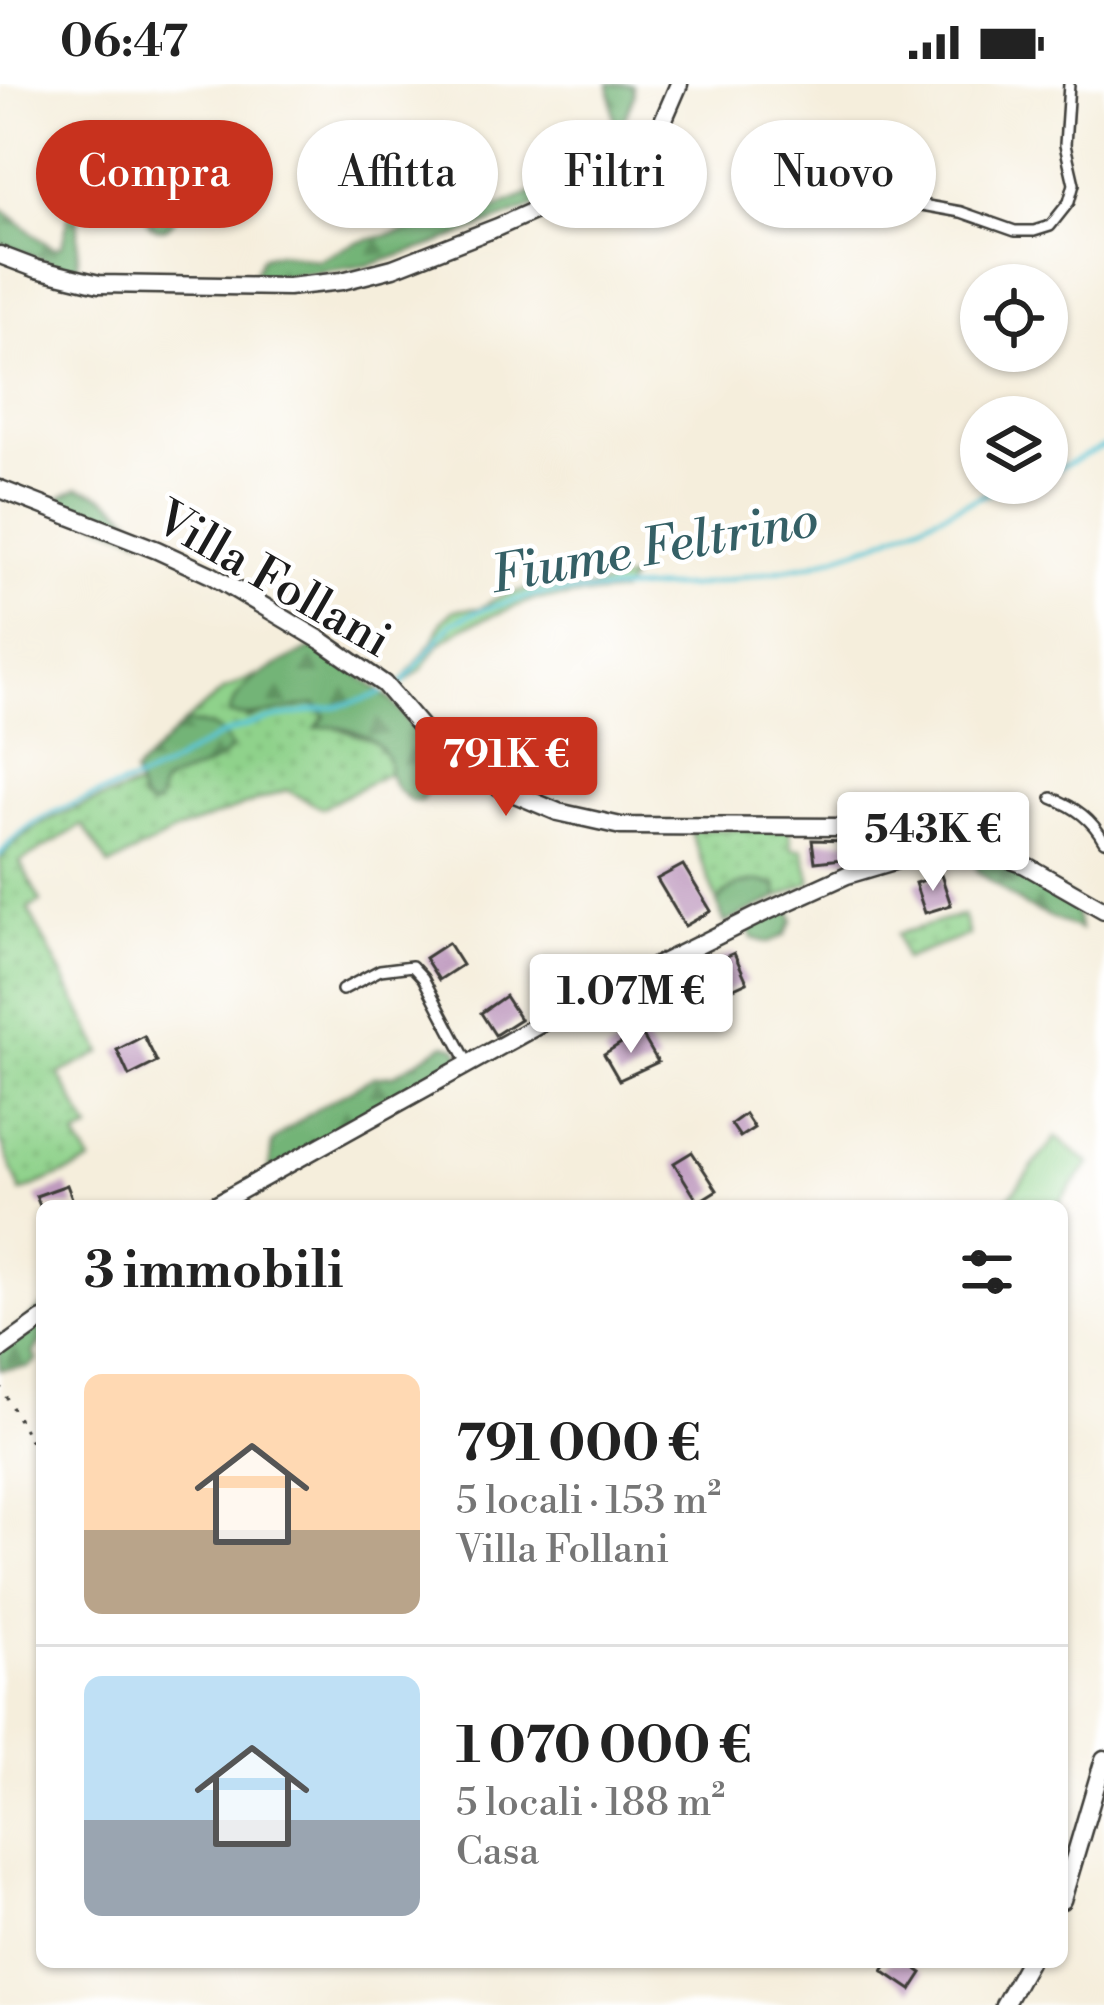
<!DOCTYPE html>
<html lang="it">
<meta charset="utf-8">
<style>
:root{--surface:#fff;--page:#f2f2f2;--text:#222;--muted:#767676;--line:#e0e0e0;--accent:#c8321e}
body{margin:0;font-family:"Libre Bodoni",serif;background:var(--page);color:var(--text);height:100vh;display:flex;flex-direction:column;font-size:45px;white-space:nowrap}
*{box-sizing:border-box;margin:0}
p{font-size:39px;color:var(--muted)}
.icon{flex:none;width:66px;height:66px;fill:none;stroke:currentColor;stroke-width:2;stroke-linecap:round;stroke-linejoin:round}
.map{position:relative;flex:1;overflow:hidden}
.panel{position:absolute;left:36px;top:1116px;width:1032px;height:768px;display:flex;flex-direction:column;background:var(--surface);border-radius:18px;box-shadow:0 3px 9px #0004}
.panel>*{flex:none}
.banner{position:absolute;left:36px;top:36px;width:1032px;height:108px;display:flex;gap:24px}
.fabs{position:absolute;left:960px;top:180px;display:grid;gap:24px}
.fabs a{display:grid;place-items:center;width:108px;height:108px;border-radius:50%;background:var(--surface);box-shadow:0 3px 9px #0004;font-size:60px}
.price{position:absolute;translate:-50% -102px;padding:0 27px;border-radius:12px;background:#fff;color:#222;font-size:39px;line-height:78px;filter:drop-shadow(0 3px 6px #0008)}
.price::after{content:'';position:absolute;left:50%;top:72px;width:36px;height:27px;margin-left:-18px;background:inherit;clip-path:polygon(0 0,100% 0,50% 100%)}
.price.current{background:var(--accent);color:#fff}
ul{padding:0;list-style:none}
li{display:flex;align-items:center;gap:36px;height:300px;padding:0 48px}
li+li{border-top:3px solid var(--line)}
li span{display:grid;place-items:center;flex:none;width:336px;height:240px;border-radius:18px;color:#555}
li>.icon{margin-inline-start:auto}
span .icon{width:144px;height:144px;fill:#fffc;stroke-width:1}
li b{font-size:51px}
h2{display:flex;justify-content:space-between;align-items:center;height:144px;padding:0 48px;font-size:51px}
.chip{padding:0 42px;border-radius:54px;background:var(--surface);box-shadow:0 3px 9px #0004;font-size:42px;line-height:108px}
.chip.current{background:var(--accent);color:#fff}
.status{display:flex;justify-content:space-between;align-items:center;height:84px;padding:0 60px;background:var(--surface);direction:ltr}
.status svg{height:33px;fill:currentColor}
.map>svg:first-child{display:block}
.grass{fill:url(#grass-dots);stroke:#567754;stroke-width:3}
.forest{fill:url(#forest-firs);stroke:#48684a;stroke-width:3}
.pitch{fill:#8fd28b;stroke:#567754;stroke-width:3}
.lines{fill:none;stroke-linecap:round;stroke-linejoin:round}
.stream{stroke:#5bc6d5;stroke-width:4.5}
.building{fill:#be99be}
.service-casing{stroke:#3d3c39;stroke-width:14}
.minor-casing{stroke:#3d3c39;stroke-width:21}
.path{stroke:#3d3c39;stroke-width:3;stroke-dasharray:3 9;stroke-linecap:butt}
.service{stroke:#fff;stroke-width:9}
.minor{stroke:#fff;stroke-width:16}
.labels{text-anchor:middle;stroke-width:9;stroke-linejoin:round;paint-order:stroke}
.street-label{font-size:48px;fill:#1c1c1c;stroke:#fff}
.water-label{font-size:51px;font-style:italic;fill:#356066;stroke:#fff}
</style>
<div class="status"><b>06:47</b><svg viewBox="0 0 49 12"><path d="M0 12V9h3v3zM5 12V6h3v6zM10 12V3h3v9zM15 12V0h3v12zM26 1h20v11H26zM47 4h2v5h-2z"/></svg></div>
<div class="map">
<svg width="1104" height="1921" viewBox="0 0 1104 1921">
<defs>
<pattern id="grass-dots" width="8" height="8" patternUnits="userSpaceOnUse" patternTransform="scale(3)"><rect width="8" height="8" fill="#8fd28b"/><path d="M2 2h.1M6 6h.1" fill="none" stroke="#7bb477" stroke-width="1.8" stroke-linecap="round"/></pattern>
<pattern id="forest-firs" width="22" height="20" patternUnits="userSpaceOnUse" patternTransform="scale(3)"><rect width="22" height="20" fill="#73b477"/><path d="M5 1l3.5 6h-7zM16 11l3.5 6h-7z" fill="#5e9261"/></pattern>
</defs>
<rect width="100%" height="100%" fill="#fff"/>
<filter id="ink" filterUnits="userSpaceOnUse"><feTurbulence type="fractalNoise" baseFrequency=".00833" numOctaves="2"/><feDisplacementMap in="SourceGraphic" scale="24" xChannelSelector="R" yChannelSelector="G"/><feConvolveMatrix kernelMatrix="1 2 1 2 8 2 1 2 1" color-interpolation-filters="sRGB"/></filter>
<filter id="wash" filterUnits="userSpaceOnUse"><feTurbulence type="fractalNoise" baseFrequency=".004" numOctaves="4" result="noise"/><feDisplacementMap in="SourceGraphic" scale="48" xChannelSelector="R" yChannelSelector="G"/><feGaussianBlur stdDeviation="2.7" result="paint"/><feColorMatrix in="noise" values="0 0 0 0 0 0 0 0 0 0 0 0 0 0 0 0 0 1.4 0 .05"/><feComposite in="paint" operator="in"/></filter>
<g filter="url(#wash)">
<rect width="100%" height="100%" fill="#f5eedc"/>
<path class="grass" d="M631 494 621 508 532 516 466 542 439 560 421 586 398 603 433 557 443 536 454 526 480 524 501 512 536 503 584 505Z
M254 592 246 606 247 635 295 622 317 621 325 632 318 641 334 643 378 658 390 679 388 689 322 724 286 706 176 747 109 782 83 741 20 778 41 818 28 825 102 968 59 990 90 1046 76 1053 91 1079 21 1108 0 1055V775C33 733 89 719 138 703L142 717 177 691 191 688 202 640H183L224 606Z
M789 744 792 765H803L811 798 725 839 690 746Z
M848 748 893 764 894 768 871 777 854 775Z
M963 831 969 851 904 875 897 850Z"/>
<path class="forest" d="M609 0 633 2 634 11 620 46 629 57 641 60 591 101 442 158 370 181 251 197 262 173 278 169 318 176 355 159 397 149 426 143 465 141 495 124 576 91 624 61 616 48Z
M78 94V189L0 159V124C20 136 34 155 55 164L61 162C71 139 65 115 78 94Z
M146 131a14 14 0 1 1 28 0a14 14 0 1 1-28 0Z
M78 404C104 409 134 429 142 454L48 420Z
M320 560 391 616 416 648 427 693 428 707 421 717H411L397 705 388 689C394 655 340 638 316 644L325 632 317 621C287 622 257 638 229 630 241 590 287 579 320 560Z
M183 640C205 639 222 642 231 664 215 687 184 686 162 701L158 720 150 723 142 716 134 690Z
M974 773 1022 785 1072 814 1080 846 1023 821 977 787Z
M761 797 777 802 778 814 725 839 717 819C729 802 741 799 761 797Z
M789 821 793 836 785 851 769 859 752 854 748 843Z
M445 960 457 963 464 978 269 1087 272 1059 281 1050 320 1023 374 993 394 991Z
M42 1223V1257L33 1269 37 1276 29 1283 0 1285V1258Z"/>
<path class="pitch" d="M1056 1053 1090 1080 1056 1122H1002Z"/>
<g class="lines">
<path class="stream" d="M1047 390 1104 362
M400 602 452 539 481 526 536 510 693 502 809 481 873 460 1011 399
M0 771C35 722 104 713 155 689 183 675 208 655 238 645 285 627 336 628 382 609"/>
</g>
<g id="blocks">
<path class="building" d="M812 756 849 757 851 774 815 778Z
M683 781 711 827 685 842 657 795Z
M941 791 951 821 925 829 915 799Z
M448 859 462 881 439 896 425 874Z
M734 869 747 898 712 914 699 885Z
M505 912 520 935 495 951 481 929Z
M640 947 658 978 619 996 604 970Z
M144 952 157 978 129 992 117 966Z
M745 1030 754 1044 740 1053 731 1040Z
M692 1068 717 1106 698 1118 674 1079Z
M67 1101 75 1122H40L36 1112Z
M889 1878H906L922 1889 911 1906 883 1887Z"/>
</g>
</g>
<g filter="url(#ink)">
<use href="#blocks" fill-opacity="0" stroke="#3d3c39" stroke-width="3"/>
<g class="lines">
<defs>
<path id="service" d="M864 56 889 109 905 118 961 128 1015 147H1034L1050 142 1069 118 1074 100 1065 61 1069 0
M1052 714C1075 723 1092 735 1104 757
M342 906 380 886 412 882 423 894 469 981"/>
<path id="minor" d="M0 171 37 185 99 200 288 203 342 197 393 184 498 143 611 92 647 62 663 37 679 0
M0 405 157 466 211 491 322 557 384 600 432 656 460 679 503 705 558 728 621 742 844 743 923 763 995 770 1025 781 1104 826
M213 1122 542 939 761 830 847 791 894 777 923 763
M0 1266 42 1236
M1062 1816 1104 1675
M1004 1921 1028 1878"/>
</defs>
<use href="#service" class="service-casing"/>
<use href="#minor" class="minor-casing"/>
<path class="path" d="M0 1302 42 1378"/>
<use href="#service" class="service"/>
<use href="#minor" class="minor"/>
</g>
</g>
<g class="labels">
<g class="street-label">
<text transform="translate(274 494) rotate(30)" y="17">Villa Follani</text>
</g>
<g class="water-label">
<text transform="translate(654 462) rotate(-10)" y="18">Fiume Feltrino</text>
</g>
</g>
</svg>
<div class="fabs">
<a><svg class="icon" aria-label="locate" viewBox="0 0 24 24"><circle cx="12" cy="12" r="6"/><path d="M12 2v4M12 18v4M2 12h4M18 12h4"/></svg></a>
<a><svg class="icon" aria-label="layers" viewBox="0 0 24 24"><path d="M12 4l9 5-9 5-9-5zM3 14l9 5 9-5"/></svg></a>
</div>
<b class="price current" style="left:506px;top:735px">791K €</b>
<b class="price" style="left:933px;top:810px">543K €</b>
<b class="price" style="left:631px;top:972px">1.07M €</b>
<div class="banner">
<a class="chip current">Compra</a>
<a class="chip">Affitta</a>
<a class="chip">Filtri</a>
<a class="chip">Nuovo</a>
</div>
<section class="panel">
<h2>3 immobili<svg class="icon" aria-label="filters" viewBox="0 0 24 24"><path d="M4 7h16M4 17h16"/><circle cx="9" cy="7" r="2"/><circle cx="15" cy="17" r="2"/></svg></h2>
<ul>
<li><span style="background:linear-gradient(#ffd9b3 65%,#b9a48a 0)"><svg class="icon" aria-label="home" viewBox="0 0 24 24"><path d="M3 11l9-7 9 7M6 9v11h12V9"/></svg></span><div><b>791 000 €</b><p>5 locali · 153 m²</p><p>Villa Follani</p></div></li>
<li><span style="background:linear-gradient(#bfe0f5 60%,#9aa5b1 0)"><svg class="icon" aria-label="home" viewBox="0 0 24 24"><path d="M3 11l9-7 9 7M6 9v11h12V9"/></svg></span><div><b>1 070 000 €</b><p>5 locali · 188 m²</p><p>Casa</p></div></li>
</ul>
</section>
</div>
